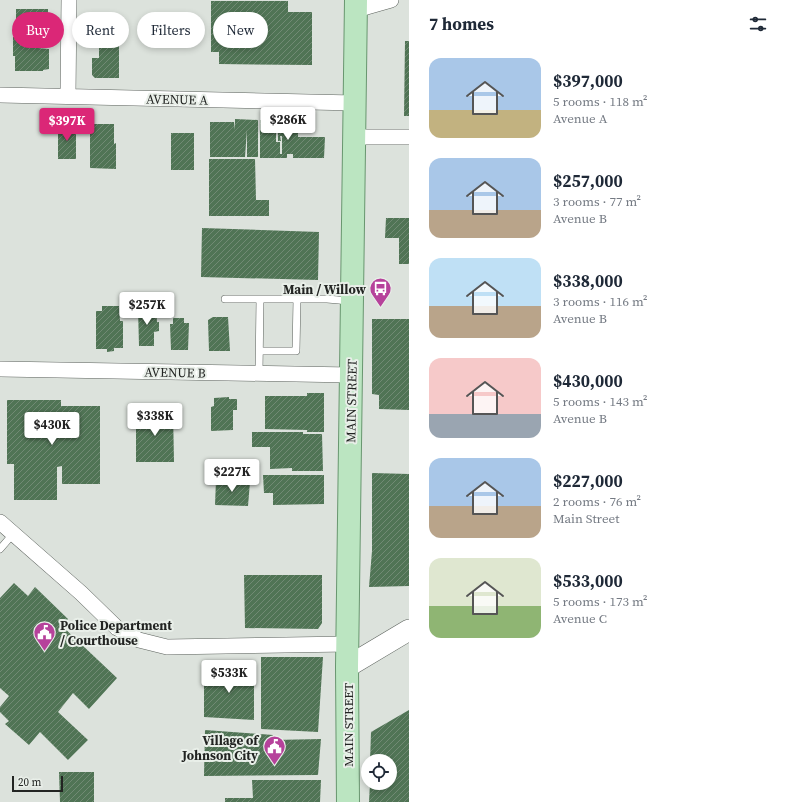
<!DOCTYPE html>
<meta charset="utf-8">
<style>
:root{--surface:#fff;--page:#f2f2f3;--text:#1f2937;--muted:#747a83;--accent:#db2777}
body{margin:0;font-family:"Source Serif 4",serif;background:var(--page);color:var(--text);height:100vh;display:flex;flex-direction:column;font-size:15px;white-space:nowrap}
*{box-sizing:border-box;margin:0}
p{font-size:13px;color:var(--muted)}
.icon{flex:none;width:22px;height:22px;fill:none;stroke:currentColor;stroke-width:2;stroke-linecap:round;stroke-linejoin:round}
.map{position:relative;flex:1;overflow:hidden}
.details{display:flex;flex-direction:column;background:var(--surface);width:380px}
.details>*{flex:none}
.guide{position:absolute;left:12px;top:12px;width:337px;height:36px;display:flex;gap:8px}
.fabs{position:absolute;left:361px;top:754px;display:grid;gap:8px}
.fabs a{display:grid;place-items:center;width:36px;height:36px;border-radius:50%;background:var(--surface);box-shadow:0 2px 6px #0003;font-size:20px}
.scale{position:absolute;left:12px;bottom:10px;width:51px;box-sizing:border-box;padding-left:4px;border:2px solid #222422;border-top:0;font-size:11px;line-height:14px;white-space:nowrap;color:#222422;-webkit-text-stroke:3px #e9efe9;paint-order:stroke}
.price{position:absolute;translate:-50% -34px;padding:0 9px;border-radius:4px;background:#fff;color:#222;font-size:13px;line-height:26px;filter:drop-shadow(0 1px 2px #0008)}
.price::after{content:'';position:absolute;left:50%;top:24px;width:12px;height:9px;margin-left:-6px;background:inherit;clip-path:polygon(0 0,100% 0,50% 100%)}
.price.active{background:var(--accent);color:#fff}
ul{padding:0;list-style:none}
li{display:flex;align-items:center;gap:12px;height:100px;padding:0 20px}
li span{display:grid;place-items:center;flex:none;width:112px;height:80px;border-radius:12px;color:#555}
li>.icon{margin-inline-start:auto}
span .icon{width:48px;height:48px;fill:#fffc;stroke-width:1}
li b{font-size:17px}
h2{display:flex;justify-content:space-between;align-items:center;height:48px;padding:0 20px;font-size:17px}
.tag{padding:0 14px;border-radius:18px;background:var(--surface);box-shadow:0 2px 6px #0003;font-size:14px;line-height:36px}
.tag.active{background:var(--accent);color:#fff}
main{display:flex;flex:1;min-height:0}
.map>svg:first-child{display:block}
.building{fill:url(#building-hatch)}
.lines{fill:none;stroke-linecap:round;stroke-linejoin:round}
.lane-casing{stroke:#5c625d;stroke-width:8}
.street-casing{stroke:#5c625d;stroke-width:16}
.secondary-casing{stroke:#5c625d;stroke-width:22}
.primary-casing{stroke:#68966f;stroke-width:24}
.lane{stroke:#fff;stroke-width:7}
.street{stroke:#fff;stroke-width:15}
.secondary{stroke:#fff;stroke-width:21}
.primary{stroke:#bbe5c1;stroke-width:22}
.labels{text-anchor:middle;stroke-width:4;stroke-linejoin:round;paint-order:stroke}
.street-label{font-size:13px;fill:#222422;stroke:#e9efe9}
.poi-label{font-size:13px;font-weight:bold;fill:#222422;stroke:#e9efe9;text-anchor:end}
</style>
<main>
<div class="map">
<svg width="409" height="802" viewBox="0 0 409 802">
<defs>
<pattern id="building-hatch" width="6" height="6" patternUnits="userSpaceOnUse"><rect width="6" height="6" fill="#507455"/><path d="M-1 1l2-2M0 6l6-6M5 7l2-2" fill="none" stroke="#718a74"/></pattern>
</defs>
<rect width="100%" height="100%" fill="#dce2dc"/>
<path class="building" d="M211 1H288V12H312V65L219 64V52H211Z
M16 9H48V29H16Z
M99 27H119V78H95L92 75V58H99Z
M13 37 37 38 38 48 49 49V69L43 70V71H15V56H13Z
M405 41H409V116H404Z
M235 119 258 120V157H247V130L245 157H210V122H234L235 130Z
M260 120H282V128H276V142H280V154H282V136H280L281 141H278V131H284L283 120H298V137H325L324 158H293V154H287V158H260Z
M90 124H114V144L116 143V169L90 168Z
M58 125H76V159H58Z
M171 133H194V170H171Z
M209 159H255L256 200H269V216H209Z
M386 218H409V264H399V238H385Z
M202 228 319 232 318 280 201 277Z
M102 306H119L120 321H123V348H114V351L107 352V349H96V311H102Z
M138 308H156L157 322H159V331L154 332V346H139Z
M213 317H228L230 351H209L208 320Z
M173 318H184V323H189L188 350H171L170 324H173Z
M372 319H409V410L379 409V395L372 394Z
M307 393H324V432H307V430L265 429V396H307Z
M229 397V399H237V410H233V430L211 431V407L214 406V398Z
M7 400H61V406H100V484H62V466L57 467V500H14V464H7Z
M136 411H173L174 462H136Z
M252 432H303V434H322L323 471H292V468L270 469V447H252Z
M372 473 409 474V586L369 587 372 551Z
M263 475H324V504L273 505V493H264Z
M216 480 250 482 248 506 215 505Z
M244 575H322V623L318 629 245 628Z
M14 583 28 596 35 587 68 619 62 626 117 678 89 709 73 693 58 712 88 740 68 760 40 732 29 745 5 724 9 721 0 712V707L9 696 0 688V598Z
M261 657H323L318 732 261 729Z
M204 668 254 670V720L204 717Z
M409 710V802H369L370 783H390V761H370L371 732Z
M205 730 273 735V740L321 739 318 775 204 776Z
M59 772H94V802H60Z
M252 780H321L320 802H225V798H253Z"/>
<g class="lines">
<defs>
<path id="lane" d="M225 299H327L350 301
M260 351H296L297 299
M259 373 260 299
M0 549 13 534"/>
<path id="street" d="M356 10 391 0
M0 95 355 103
M68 96 69 0
M354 137H409
M0 369 351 375
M0 522 81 593 117 628 139 640 167 647 348 644"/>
<path id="secondary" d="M347 667 409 630"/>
<path id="primary" d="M348 802 347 667 356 0"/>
</defs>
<use href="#lane" class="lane-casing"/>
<use href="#street" class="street-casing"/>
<use href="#secondary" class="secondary-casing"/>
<use href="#primary" class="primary-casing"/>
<use href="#lane" class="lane"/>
<use href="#street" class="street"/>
<use href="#secondary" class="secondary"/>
<use href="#primary" class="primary"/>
</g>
<defs>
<symbol id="bus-pin" viewBox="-11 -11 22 30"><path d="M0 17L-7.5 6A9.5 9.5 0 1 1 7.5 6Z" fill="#b6429b" stroke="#e9efe9"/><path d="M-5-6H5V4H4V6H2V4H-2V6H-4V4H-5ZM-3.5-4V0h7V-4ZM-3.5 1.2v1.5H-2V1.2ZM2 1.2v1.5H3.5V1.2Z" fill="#fff"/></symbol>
<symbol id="civic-pin" viewBox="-11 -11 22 30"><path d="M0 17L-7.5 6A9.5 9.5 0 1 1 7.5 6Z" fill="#b6429b" stroke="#e9efe9"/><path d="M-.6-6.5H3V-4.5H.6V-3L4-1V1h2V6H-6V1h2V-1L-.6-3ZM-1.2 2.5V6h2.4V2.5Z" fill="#fff"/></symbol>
</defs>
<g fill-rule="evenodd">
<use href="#bus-pin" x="368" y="276" width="25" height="34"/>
<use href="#civic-pin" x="32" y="620" width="25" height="34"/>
<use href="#civic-pin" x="262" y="734" width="25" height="34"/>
</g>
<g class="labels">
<g class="street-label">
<text transform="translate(177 99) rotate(1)" y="5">AVENUE A</text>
<text transform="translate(175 372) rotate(1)" y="5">AVENUE B</text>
<text transform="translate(351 401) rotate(-89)" y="5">MAIN STREET</text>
<text transform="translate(348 725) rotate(-90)" y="5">MAIN STREET</text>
</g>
<g class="poi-label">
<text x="366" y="294">Main / Willow</text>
<text x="60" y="630" text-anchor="start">Police Department<tspan x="60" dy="15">/ Courthouse</tspan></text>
<text x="258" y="745">Village of<tspan x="258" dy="15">Johnson City</tspan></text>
</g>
</g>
</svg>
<div class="fabs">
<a><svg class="icon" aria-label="locate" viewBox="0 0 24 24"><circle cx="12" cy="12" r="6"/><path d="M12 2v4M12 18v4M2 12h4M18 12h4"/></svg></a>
</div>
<div class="scale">20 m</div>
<b class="price" style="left:288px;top:141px">$286K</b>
<b class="price active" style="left:67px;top:142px">$397K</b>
<b class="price" style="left:147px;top:326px">$257K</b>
<b class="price" style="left:155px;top:437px">$338K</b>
<b class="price" style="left:52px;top:446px">$430K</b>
<b class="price" style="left:232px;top:493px">$227K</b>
<b class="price" style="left:229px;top:694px">$533K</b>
<div class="guide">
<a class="tag active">Buy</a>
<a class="tag">Rent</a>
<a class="tag">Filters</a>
<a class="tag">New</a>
</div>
</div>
<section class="details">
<h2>7 homes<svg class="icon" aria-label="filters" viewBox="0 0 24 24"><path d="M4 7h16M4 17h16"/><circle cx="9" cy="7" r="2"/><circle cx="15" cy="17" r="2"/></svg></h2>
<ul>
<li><span style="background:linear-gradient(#a9c7e8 65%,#c2b280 0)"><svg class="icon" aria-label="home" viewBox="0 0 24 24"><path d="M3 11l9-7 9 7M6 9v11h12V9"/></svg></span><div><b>$397,000</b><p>5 rooms · 118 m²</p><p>Avenue A</p></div></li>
<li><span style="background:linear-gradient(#a9c7e8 65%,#b9a48a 0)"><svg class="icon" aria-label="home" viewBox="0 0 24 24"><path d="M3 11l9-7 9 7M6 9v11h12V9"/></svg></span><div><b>$257,000</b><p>3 rooms · 77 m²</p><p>Avenue B</p></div></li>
<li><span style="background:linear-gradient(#bfe0f5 60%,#b9a48a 0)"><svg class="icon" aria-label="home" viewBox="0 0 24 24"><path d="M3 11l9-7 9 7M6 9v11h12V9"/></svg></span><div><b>$338,000</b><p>3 rooms · 116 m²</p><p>Avenue B</p></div></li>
<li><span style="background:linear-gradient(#f6c9c9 70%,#9aa5b1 0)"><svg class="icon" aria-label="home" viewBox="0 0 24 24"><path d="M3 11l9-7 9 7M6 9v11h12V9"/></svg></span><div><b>$430,000</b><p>5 rooms · 143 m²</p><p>Avenue B</p></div></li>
<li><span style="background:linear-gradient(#a9c7e8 60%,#b9a48a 0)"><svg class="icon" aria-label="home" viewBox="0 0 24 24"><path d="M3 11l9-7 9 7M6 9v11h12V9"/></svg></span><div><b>$227,000</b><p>2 rooms · 76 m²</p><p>Main Street</p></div></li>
<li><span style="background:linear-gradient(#dfe7d0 60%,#8fb573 0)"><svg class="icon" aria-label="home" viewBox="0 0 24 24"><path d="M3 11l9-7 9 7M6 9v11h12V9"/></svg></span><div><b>$533,000</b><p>5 rooms · 173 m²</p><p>Avenue C</p></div></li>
</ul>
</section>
</main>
